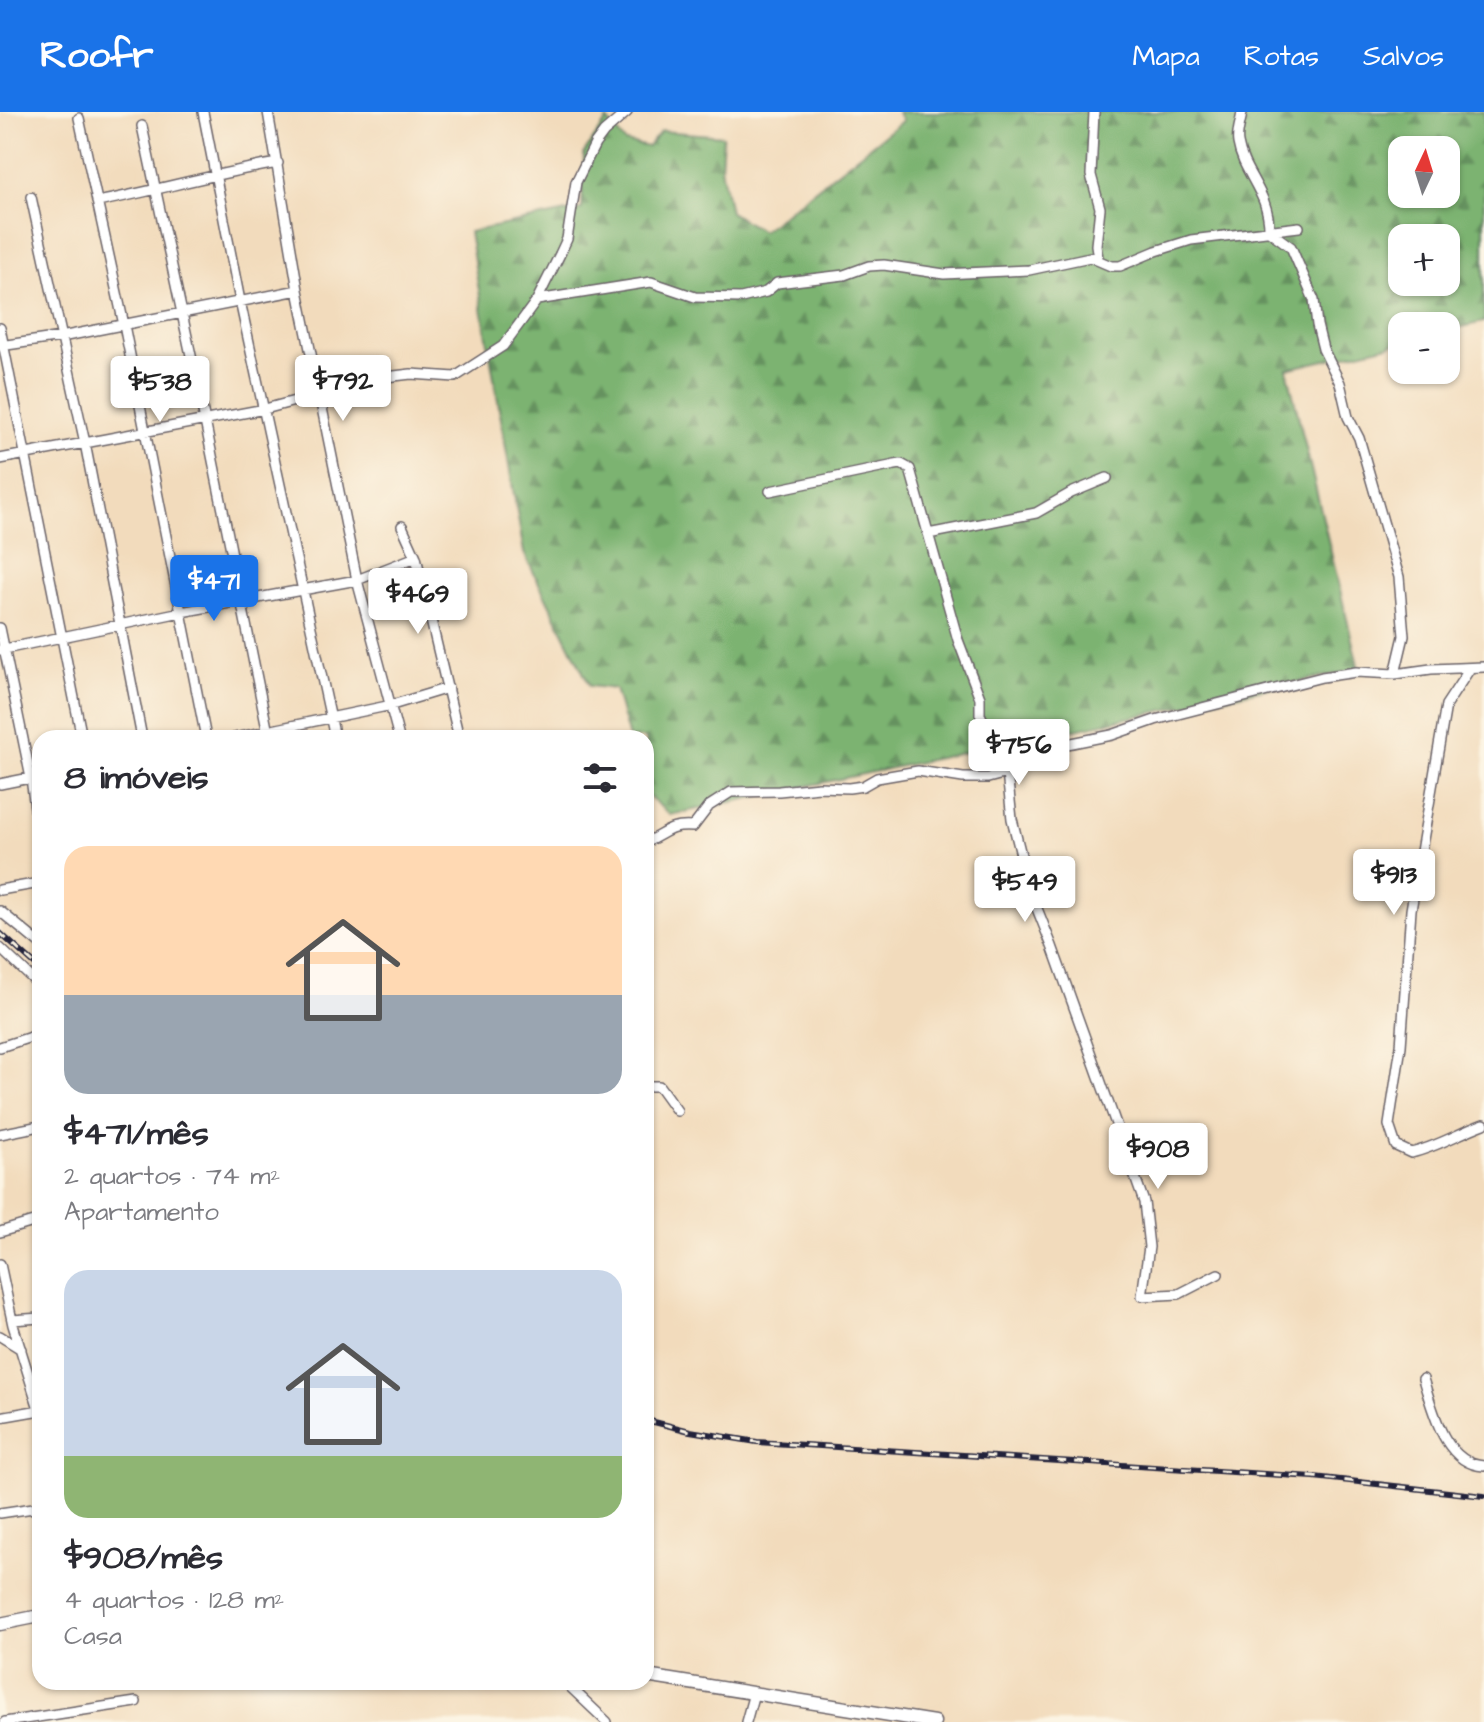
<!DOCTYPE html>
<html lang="pt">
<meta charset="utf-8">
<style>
:root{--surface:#fff;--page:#f7f7f7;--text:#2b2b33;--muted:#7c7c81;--accent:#1a73e8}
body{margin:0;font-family:"Architects Daughter",sans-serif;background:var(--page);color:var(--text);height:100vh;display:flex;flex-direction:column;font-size:30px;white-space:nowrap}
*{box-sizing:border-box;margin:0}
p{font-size:26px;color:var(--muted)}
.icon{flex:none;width:44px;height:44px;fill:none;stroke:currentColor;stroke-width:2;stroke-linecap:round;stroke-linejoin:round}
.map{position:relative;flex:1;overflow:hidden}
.side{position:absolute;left:32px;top:618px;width:622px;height:960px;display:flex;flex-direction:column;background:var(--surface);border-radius:24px;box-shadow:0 2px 6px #0004}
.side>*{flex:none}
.needle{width:52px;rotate:4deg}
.tools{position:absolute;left:1388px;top:24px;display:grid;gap:16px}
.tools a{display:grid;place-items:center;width:72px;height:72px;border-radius:16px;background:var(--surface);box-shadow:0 2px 6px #0004;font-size:40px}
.price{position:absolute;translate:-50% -68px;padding:0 18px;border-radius:8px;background:#fff;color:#222;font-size:26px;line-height:52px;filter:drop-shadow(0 2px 4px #0008)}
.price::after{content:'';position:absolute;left:50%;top:48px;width:24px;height:18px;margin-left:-12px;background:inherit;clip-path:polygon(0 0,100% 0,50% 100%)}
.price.current{background:var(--accent);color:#fff}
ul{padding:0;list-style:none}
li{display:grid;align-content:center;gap:16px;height:424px;padding:0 32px}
li span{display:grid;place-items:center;height:248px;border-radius:24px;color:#555}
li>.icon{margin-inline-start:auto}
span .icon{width:144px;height:144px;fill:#fffc;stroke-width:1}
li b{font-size:34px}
h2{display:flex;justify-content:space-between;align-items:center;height:96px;padding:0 32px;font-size:34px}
header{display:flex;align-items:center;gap:48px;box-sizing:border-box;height:112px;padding:0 40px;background:var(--accent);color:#fff}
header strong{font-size:38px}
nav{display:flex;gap:44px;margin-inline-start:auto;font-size:28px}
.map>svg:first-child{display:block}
.forest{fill:url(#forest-firs);stroke:#4f6a56;stroke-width:2;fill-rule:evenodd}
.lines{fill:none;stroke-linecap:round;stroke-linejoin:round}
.minor-casing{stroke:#6b6368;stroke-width:12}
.tertiary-casing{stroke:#6b6368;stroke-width:15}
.minor{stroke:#fff;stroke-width:9}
.tertiary{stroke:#fff;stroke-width:12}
.rail-casing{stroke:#22223b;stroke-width:6}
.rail{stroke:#fcf5e5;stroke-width:3;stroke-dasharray:9;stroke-linecap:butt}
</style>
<header>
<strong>Roofr</strong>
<nav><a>Mapa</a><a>Rotas</a><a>Salvos</a></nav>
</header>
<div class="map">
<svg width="1484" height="1610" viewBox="0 0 1484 1610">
<defs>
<pattern id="forest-firs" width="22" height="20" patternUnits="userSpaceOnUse" patternTransform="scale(2)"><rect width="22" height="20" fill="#7cb371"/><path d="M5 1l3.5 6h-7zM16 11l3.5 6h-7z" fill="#65915e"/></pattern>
</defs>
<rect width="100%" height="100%" fill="#fcf5e5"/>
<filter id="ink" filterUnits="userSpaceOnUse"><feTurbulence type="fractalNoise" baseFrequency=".0125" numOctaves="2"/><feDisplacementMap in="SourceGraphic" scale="16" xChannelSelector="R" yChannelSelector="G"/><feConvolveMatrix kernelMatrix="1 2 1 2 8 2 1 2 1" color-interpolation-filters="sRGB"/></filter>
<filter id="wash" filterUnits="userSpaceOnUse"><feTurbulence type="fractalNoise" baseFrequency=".006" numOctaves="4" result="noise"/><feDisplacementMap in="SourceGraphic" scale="32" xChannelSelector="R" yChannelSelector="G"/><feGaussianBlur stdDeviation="1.8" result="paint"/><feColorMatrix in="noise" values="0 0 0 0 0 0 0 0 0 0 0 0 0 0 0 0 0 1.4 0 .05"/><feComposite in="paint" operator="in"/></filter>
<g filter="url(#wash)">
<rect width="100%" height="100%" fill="#f2dbbc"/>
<path class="forest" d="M897 0H1484V210L1446 219V214H1402V230L1287 257 1359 557 670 703 646 682V626H629L615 577 590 574 524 441 469 120 582 97 584 41 607 8 625 30 648 35 661 19 723 24 721 56 730 100 762 119 902 9ZM1402 38H1446V82H1402ZM1402 126H1446V170H1402Z"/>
</g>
<g filter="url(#ink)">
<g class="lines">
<defs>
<path id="minor" d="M203 0 240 189 335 626
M268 0 298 178 357 468 399 626
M1094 0 1091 63 1100 96 1096 133 1098 146
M1242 0C1241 10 1236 21 1238 31 1243 62 1270 81 1269 119L1291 135 1314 188 1317 213 1323 237 1340 271 1348 305 1359 326 1399 465 1404 524 1395 562
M79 6 124 213 206 626
M142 14 205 309 269 626
M31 85 85 331 142 626
M97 90C158 78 217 61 278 51
M537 188 651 170 695 185 741 186 766 180 777 171 844 163 869 154 884 153 944 162 1029 158 1090 145 1111 154H1120L1156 139 1191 128 1299 115
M0 216 82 626
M0 234 61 225 298 178
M320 278 360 268 411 262 455 265 503 234 537 188 560 142 567 127 576 70 595 32 604 20 627 0
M0 347 265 297 321 282
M770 379 895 353 901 352 910 357 958 528 980 586V602L1007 661 1012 707 1030 779 1052 834 1144 1090 1149 1135 1142 1184 1179 1182 1218 1162
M402 414 416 445 459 626
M928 422 1036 401 1071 381 1107 366
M0 516 31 666 40 734
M0 538 181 500 357 468 416 445
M1469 558 1446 593 1411 798 1401 934 1389 1013 1396 1034 1411 1041C1437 1035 1459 1021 1484 1012
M234 626 392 593 448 576
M0 672 40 664
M646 730C666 722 668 713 693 715L709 694 731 680 779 679 819 675 849 676 863 674 877 666 918 659 963 666H988L1029 655 1062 633 1112 623 1155 608 1322 565 1356 560 1395 562 1431 557 1484 555
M0 778 40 771
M0 799 40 832
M0 836 40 874
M0 935 40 922
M646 974H659L677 999
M0 1022 40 1014
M0 1120 40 1108
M0 1152 13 1213 40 1300
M12 1208 40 1206
M0 1224 21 1237
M1423 1267C1433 1298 1444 1352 1484 1354
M0 1305 40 1298
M0 1401 40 1395
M565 1570 607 1610
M5 1610 136 1590
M746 1610 754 1581"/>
<path id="tertiary" d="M0 1512 40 1504
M646 1564 934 1610"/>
</defs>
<use href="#minor" class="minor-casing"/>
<use href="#tertiary" class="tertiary-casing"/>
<use href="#minor" class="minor"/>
<use href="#tertiary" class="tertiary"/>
<defs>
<path id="rail" d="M0 821 40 857
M646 1308 690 1319 757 1330 1314 1365 1484 1384"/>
</defs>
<use href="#rail" class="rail-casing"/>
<use href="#rail" class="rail"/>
</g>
</g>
</svg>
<div class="tools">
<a><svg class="needle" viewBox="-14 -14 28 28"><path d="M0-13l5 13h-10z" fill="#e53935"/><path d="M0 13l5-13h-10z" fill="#7c7c81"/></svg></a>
<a>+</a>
<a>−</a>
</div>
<b class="price" style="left:343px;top:311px">$792</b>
<b class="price" style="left:160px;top:312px">$538</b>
<b class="price current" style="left:214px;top:511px">$471</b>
<b class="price" style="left:418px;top:524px">$469</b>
<b class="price" style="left:1019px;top:675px">$756</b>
<b class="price" style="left:1394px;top:805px">$913</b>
<b class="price" style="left:1025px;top:812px">$549</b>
<b class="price" style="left:1158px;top:1079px">$908</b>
<section class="side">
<h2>8 imóveis<svg class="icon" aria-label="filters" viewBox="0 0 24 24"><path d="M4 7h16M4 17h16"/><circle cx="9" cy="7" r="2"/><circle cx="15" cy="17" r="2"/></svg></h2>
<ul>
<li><span style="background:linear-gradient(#ffd9b3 60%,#9aa5b1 0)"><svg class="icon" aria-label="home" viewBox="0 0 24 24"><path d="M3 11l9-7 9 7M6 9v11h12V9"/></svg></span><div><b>$471/mês</b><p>2 quartos · 74 m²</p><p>Apartamento</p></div></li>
<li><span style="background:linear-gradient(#c9d6e8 75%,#8fb573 0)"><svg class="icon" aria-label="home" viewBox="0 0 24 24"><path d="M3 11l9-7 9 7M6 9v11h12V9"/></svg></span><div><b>$908/mês</b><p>4 quartos · 128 m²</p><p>Casa</p></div></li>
</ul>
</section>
</div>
